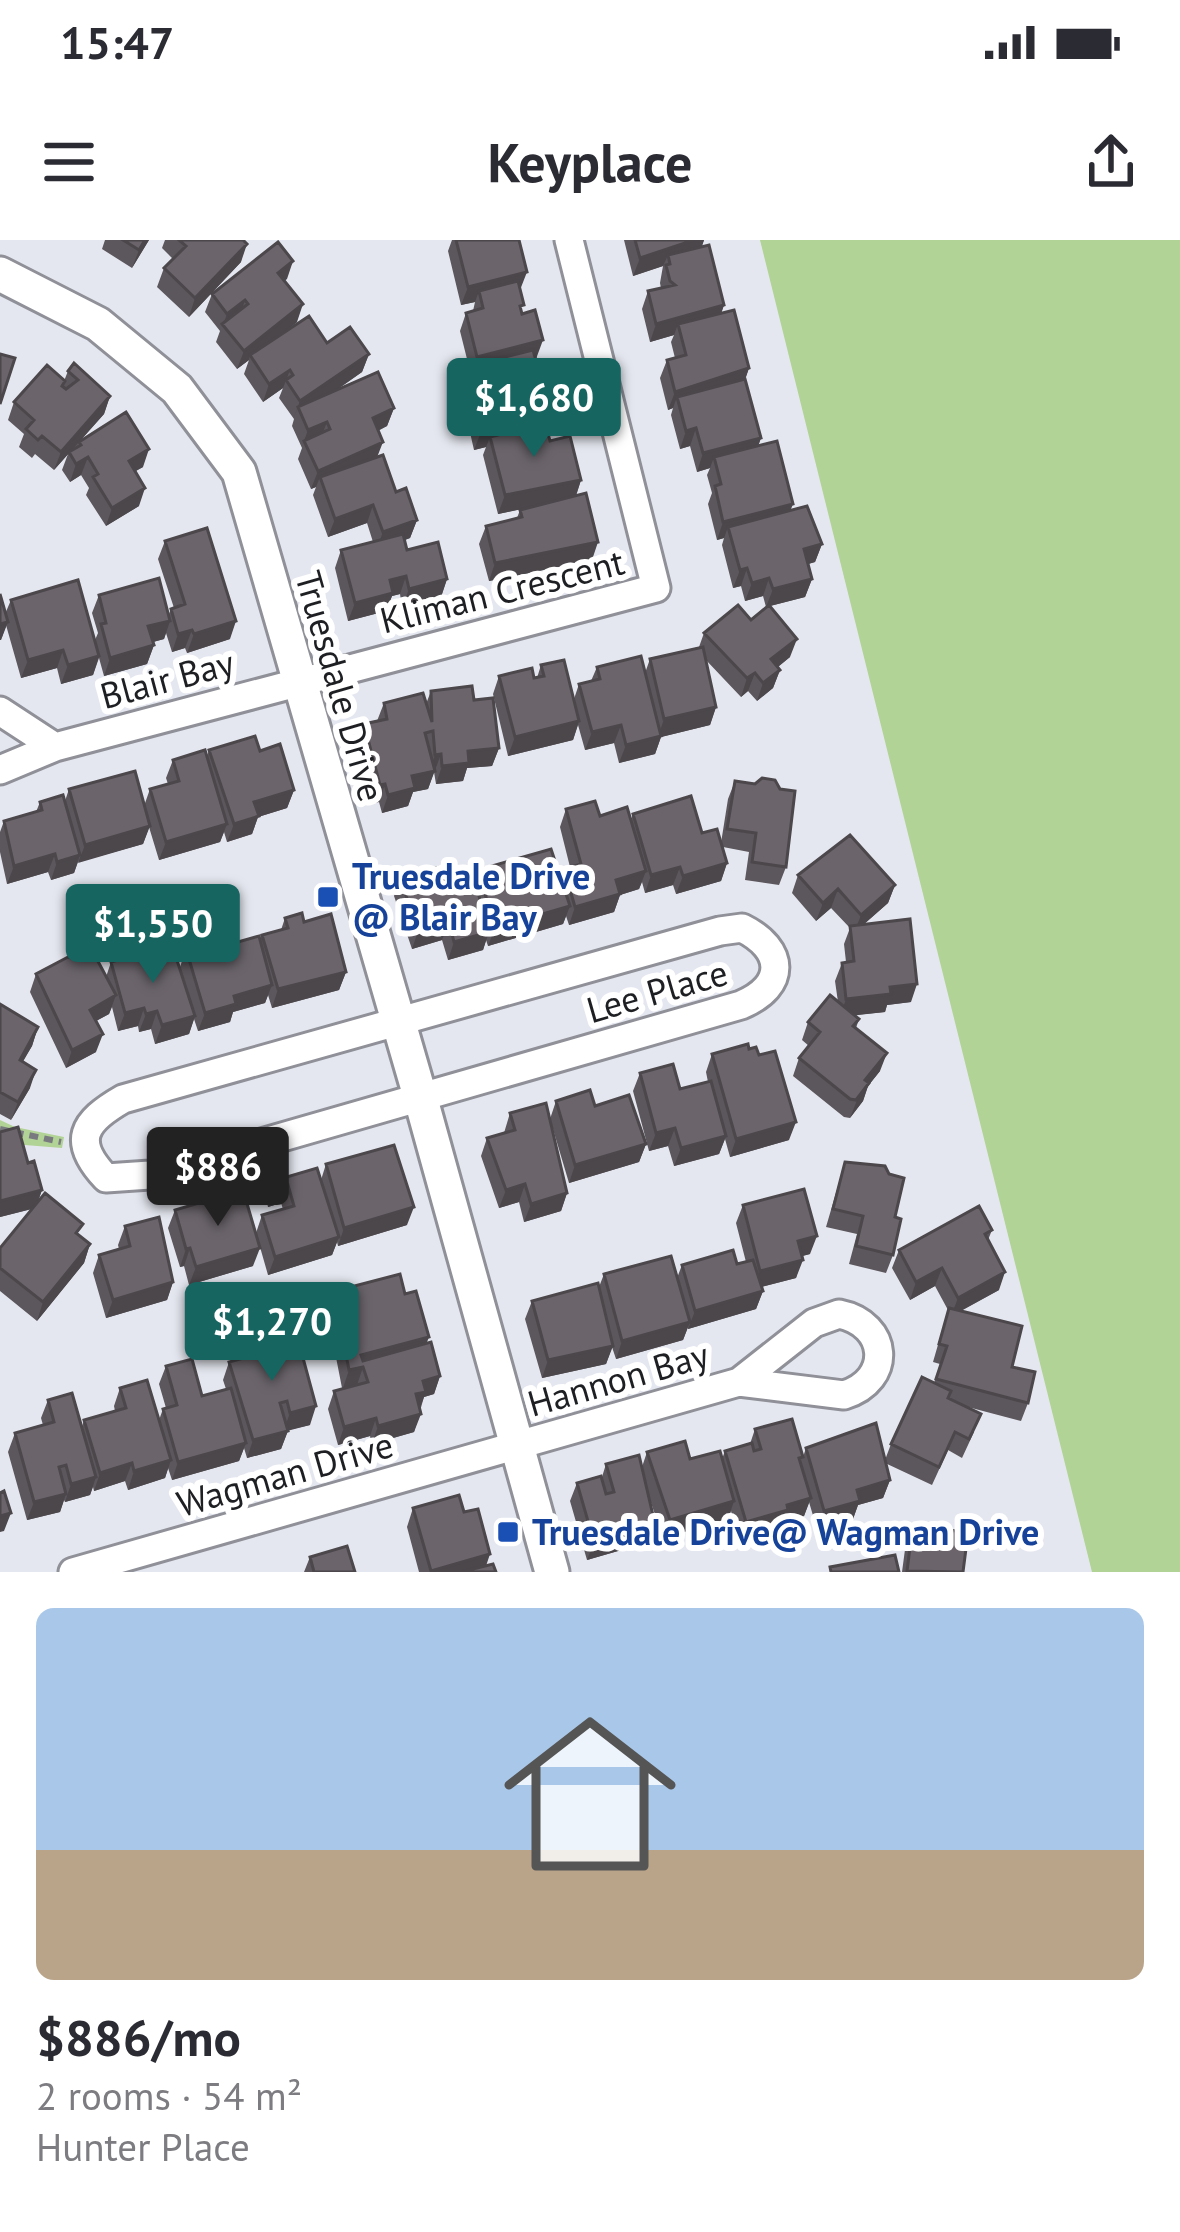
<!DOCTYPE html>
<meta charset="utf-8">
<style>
:root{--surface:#fff;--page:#f2f2f3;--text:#2b2b33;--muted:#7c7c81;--accent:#176561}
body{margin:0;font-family:"PT Sans",sans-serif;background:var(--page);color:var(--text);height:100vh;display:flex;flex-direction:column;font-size:45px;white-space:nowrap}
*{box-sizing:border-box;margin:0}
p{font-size:39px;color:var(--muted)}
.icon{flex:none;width:66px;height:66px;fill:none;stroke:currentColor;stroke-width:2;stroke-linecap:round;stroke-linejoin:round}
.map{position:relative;height:1332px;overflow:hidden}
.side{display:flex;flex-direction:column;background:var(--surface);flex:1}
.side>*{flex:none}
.price{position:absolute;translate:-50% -102px;padding:0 27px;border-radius:12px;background:var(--accent);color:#fff;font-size:39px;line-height:78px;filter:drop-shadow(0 3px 6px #0008)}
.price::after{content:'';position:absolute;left:50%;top:72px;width:36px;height:27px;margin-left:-18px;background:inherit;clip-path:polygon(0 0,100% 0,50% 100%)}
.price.current{background:#222;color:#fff}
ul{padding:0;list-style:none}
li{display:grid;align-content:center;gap:24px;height:636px;padding:0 36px}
li span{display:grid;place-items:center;height:372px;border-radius:18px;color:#555}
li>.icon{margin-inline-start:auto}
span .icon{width:216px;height:216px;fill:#fffc;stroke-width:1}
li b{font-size:51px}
.status{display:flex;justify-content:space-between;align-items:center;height:84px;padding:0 60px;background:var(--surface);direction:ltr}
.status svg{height:33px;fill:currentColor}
header{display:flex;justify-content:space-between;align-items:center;height:156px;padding:0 36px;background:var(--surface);font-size:54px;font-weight:700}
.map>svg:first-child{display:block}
.green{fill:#b1d395}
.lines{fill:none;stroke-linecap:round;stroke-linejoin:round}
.minor-casing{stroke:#8f9098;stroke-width:33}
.tertiary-casing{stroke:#8f9098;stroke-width:39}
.path{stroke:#797a80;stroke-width:6;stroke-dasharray:9 6;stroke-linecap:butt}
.minor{stroke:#fff;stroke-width:27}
.tertiary{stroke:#fff;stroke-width:33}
.wall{fill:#5c575c}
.shaded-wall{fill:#4b474b}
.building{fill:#6b656b;stroke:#4b474b;stroke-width:3}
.transit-dot{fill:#1a4fb4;stroke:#fff;stroke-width:4.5}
.labels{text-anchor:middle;stroke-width:12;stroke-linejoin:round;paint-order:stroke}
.street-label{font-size:36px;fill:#1e1f22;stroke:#fff}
.transit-label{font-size:36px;font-weight:bold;fill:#164399;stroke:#fff;text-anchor:start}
</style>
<div class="status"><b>15:47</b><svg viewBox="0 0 49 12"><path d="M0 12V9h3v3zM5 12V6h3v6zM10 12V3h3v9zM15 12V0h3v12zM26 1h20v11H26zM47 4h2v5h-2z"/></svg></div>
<header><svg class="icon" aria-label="menu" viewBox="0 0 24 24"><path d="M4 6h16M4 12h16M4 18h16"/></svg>Keyplace<svg class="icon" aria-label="share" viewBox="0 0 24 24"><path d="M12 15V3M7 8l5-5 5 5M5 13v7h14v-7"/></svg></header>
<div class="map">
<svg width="1180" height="1332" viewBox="0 0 1180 1332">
<rect width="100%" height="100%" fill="#e5e7f0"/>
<path class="green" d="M760 0H1180V1332H1092Z
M0 880 15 887 64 897 62 908 0 903Z"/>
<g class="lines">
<defs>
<path id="minor" d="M0 471 55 507 0 530
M55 507 656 348 569 0
M742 688C785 709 787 746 741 765L150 935 106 938C71 901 83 882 123 859L720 691Z
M839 1074C889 1084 893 1140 844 1155L739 1142 814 1083Z
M73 1332 739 1142"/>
<path id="tertiary" d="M0 34 98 84 177 149 239 232 420 856 552 1332"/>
</defs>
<use href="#minor" class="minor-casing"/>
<use href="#tertiary" class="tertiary-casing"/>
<path class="path" d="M0 889 61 902"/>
<use href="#minor" class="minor"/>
<use href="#tertiary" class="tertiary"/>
</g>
<path class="wall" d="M105 0H149L132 28 102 9Z
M165 0H243L241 22 189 77 157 47 164 28 173 19 162 8Z
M452 0H519L521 72 556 189 547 192 550 201 581 240 576 256 592 320 489 341 479 304 486 286 517 278 520 270 526 268 498 274 483 215 486 207 474 210 466 175 472 157 482 154 478 140 481 132 471 135 460 91 466 73 473 71 475 62 461 65 448 11Z
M624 0H704L702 6 724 65 721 73 749 128 745 139 761 198 758 206 791 270 822 304 815 322 808 324 812 339 805 357 770 366 790 417 778 427 780 430 773 448 757 461 748 451 741 457 705 419 716 467 710 485 661 497 655 514 619 523 614 503 585 510 578 485 573 500 508 516 493 454 499 436 537 438 541 425 574 459 579 444 591 441 597 427 645 433 650 419 699 407 704 393 751 380 766 367 763 356 745 361 741 346 733 348 722 305 724 298 717 300 708 264 712 253 707 235 710 228 697 232 690 206 680 209 671 175 673 168 668 170 660 138 667 120 675 118 671 102 674 95 650 102 642 69 648 51 661 48 660 43 663 26 633 36Z
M293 21 284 41 297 82 276 99 327 103 369 114 362 132 334 152 394 168 387 186 378 191 377 217 396 252 417 280 410 298 405 300 407 310 447 339 441 357 402 367 400 354 392 356 386 371 348 381 335 328 341 310 373 302 367 283 328 297 313 255 316 247 311 249 298 219 302 208 292 186 294 179 279 158 283 148 263 162 244 134 249 120 237 129 216 102 220 91 205 72 212 54Z
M68 131 110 156 104 174 80 201 143 227 135 231 139 266 106 286 86 255 89 248 81 235 70 242 62 230 68 214 54 230 35 214 32 218 19 207 24 194 8 180 14 162 64 141Z
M165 301 230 399 187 413 185 408 172 412 166 393 164 399 153 402 154 405 147 424 104 436 99 418 93 435 61 444 57 428 21 438 6 385 1 400 5 374 11 360 95 400 98 393 92 373 99 355 169 374 171 369 174 368 158 319Z
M431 451 474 460 499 508 492 526 467 528 463 541 436 544 434 532 428 549 413 552 408 566 382 573 379 562 373 563 358 502 364 484 377 481 384 463 426 464Z
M209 510 260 511 294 550 287 568 258 577 252 594 227 602 224 592 220 602 159 620 149 587 143 604 78 622 74 633 51 640 48 632 7 644 0 612V592L4 581 36 572 40 562 65 561 69 549 144 566 150 549 168 544 166 538 173 520 207 517Z
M735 541 786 627 779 645 745 640 749 612 723 607 727 623 721 641 676 654 673 645 645 653 642 642 639 649 620 655 614 672 569 685 566 676 563 684 488 706 486 700 483 710 448 720 442 700 412 709 394 656 400 638 445 634 474 640 478 630 561 638 564 629 570 627 560 587 566 569 631 580 633 574 702 593 721 603 728 559Z
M798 635 895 645 888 663 864 684 911 762 887 765 885 772 855 775 859 779 856 788 880 831 868 846 863 861 850 878 844 877 793 836 799 818 809 806 802 800 808 782 838 762 835 741 842 723 846 722 844 704 850 688 831 668 816 681 792 653Z
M285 678 304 682 346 732 339 750 272 768 268 755 265 763 233 772 230 782 198 791 194 779 189 794 155 804 151 789 139 792 138 786 118 791 112 767 109 774 96 781V812L66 828 30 752 36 734 106 737 111 722 156 719 180 727 186 709 260 701 262 695 281 690Z
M0 764 38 787 32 806 22 822 30 848 11 880 0 874Z
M712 814 789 900 730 917 725 899 719 914 674 926 668 906 649 911 633 851 640 833 680 849 708 842 706 832Z
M556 861 595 866 646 904 639 922 569 943 550 879Z
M510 873 567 953 561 971 524 982 519 962 499 968 481 916 487 898 504 893Z
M0 892 28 923 42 950 38 962 90 1004 84 1023 37 1081 0 1051V1008L32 969 0 977Z
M845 922 895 977 893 1015 886 1033 849 1024 857 994 826 987Z
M326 924 407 985 338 1006 337 1002 332 1015 268 1035 256 993 262 975 283 969 281 963 268 967 266 959 273 941 321 940Z
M743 965 810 1014 802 1016 796 1038 761 1047 763 1051 756 1069 688 1089V1087L683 1100 616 1119 612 1107 606 1124 542 1138 525 1079 532 1061 599 1047 604 1034 677 1038 682 1025 737 1024 746 1022 736 983Z
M175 970 253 1026 189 1045 184 1026 180 1027 168 988Z
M125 986 173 1042 167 1060 106 1078 93 1033 99 1015 119 1009 118 1005Z
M992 990 988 1000 999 1050 961 1071 1012 1127 1028 1163 1021 1181 964 1166 974 1192 962 1218 948 1210 932 1245 885 1223 890 1240 883 1258 858 1265 853 1279 817 1289 809 1262 804 1276 784 1282 782 1288 739 1300 731 1271 728 1279 663 1298 647 1251 649 1302 587 1320 570 1261 577 1243 602 1237 606 1224 642 1227 647 1212 690 1219H722L725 1211 750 1204 755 1189 803 1217 801 1223 806 1208 885 1220 891 1204 934 1143 940 1124 933 1122 948 1070 935 1046 910 1060 892 1028 899 1010Z
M335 1051 405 1054 440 1136 434 1154 424 1157 414 1192 372 1204 370 1196 338 1205 328 1169 334 1151 342 1148 333 1102 336 1094 329 1069Z
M252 1102 310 1185 288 1190 281 1209 247 1218 244 1208 239 1221 172 1240 168 1228 165 1238 128 1250 125 1241 94 1251 93 1247 90 1255 65 1262 64 1260 60 1272 27 1280 8 1212 15 1193 43 1185 41 1178 48 1160 82 1187 84 1180 115 1171 114 1166 120 1148 159 1180 163 1169 166 1168 159 1144 166 1126 202 1156 226 1149 223 1140 229 1122 246 1117Z
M413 1268 464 1272 486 1325 496 1332H419L407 1287Z
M913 1284 963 1332H902L906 1302Z
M310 1317 355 1332H304Z"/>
<path class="shaded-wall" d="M145 0H149L132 28 139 10Z
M694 0H704L699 14 668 15 663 26 633 36 640 18Z
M247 4 241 22 189 77 195 58Z
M293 21 287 39 271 51 278 33Z
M527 32 520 50 479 51 475 62 461 65 468 47Z
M245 60 239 78 223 85 227 74Z
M303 64 297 82 252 117 250 115 249 120 237 129 244 111Z
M724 65 718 83 678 84 674 95 650 102 656 84Z
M543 100 536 119 485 122 481 132 471 135 477 117Z
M369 114 362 132 301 174 298 167 293 180 300 161Z
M749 128 743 146 677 157 673 168 668 170 675 152Z
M290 130 283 148 263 162 269 144Z
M110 156 104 174 54 230 61 212Z
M394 168 387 186 366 196 373 178Z
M562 171 556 189 492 206 490 197 486 207 474 210 481 192Z
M327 182 320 200 304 201 308 190Z
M696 188 690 206 680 209 686 191Z
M761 198 754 217H714L710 228 697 232 703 213Z
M383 202 376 220 320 237 316 247 311 249 318 231Z
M149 209 143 227 122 239 129 221Z
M88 217 81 235 70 242 76 224Z
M581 240 575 258 498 274 505 255Z
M145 248 139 266 106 286 112 268Z
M793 264 786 282 728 287 724 298 717 300 723 282Z
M373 265 367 283 328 297 335 279Z
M417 280 410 298 376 310 383 292Z
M598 302 592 320 489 341 495 323Z
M822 304 815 322 798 327 804 309Z
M747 328 741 346 733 348 740 330Z
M406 336 400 354 392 356 386 371 348 381 355 363 390 340Z
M769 338 763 356 745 361 752 343Z
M447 339 441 357 402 367 409 349Z
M812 339 805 357 766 367 773 349Z
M170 381 164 399 142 405 148 386Z
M236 381 230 399 187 413 194 394Z
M8 382 1 400H0V384Z
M192 390 185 408 172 412 178 394Z
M797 399 790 417 765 437 771 419Z
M154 405 147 424 104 436 110 418Z
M63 410 57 428 21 438 28 420Z
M99 416 93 435 61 444 68 425Z
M780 430 773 448 757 461 763 443Z
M755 433 748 451 741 457 747 438Z
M716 467 710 485 661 497 655 514 619 523 626 505 658 497 664 479Z
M579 481 573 500 508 516 515 497Z
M621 485 614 503 585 510 592 492Z
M499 508 492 526 467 528 463 541 436 544 442 526 468 511Z
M441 514 428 549 413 552 408 566 382 573 388 555 412 536 429 532 435 515Z
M385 544 379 562 373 563 380 545Z
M294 550 287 568 258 577 252 594 227 602 234 584 254 562Z
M227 584 220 602 159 620 166 602Z
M150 586 143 604 78 623 85 605Z
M55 614 48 632 7 644 14 626Z
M80 615 74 633 51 640 57 622Z
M727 623 721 641 676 654 683 636Z
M680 627 673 645 645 653 651 635Z
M646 631 639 649 620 655 614 672 569 685 575 667 616 640Z
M895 645 888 663 854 693 861 675Z
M838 649 831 668 816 681 823 663Z
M570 666 563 684 488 706 495 688Z
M449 682 442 700 412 709 418 691Z
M489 692 483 710 448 720 454 702Z
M346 732 339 750 272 768 278 749Z
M917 744 911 762 887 765 885 772 840 777 846 759 890 747Z
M272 745 265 763 233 772 230 782 198 791 205 773 234 756Z
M116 755 109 774 83 788 90 770Z
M144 768 138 786 118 791 125 773Z
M157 771 151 789 139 792 146 774Z
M195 776 189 794 155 804 162 785Z
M38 787 32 806 13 839 20 820Z
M103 794 96 812 66 828 72 810Z
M887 813 880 831 868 846 863 861 850 878 865 840Z
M36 830 30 848 11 880 18 862Z
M796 882 789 900 730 917 736 899Z
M675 888 668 906 649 911 656 893Z
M726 896 719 914 674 926 681 908Z
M646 904 639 922 569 943 575 925Z
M525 944 519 962 499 968 506 950Z
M288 945 281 963 268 967 275 949Z
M42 950 35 968 0 977V961Z
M567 953 561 971 524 982 531 964Z
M414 967 407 985 338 1006 344 988Z
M817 996 810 1014 791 1019 798 1001Z
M339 997 332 1015 268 1035 275 1017Z
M90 1004 84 1023 37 1081 43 1062Z
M190 1008 184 1026 180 1027 186 1009Z
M260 1008 253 1026 189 1045 196 1027Z
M803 1020 796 1038 753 1049 760 1031Z
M942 1028 935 1046 910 1060 916 1042Z
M1005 1032 999 1050 951 1076 958 1058Z
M173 1042 167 1060 106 1078 113 1060Z
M763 1051 756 1069 688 1089 695 1071Z
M690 1082 683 1100 616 1119 622 1101Z
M429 1097 422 1115 363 1127 357 1145 343 1148 349 1130 361 1115Z
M613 1106 606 1124 542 1138 548 1120Z
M440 1136 434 1154 424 1157 419 1170 409 1173 423 1141Z
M316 1166 310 1185 283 1192 290 1173Z
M421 1174 414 1192 372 1204 378 1186Z
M376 1178 370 1196 338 1205 344 1187Z
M288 1191 281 1209 247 1218 253 1200Z
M246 1203 239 1221 172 1240 178 1222Z
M171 1220 165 1238 128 1250 134 1231Z
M132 1223 125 1241 94 1251 100 1233Z
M96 1237 90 1255 65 1262 71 1244Z
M890 1240 883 1258 858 1265 853 1279 817 1289 824 1271 857 1250Z
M66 1254 60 1272 27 1280 34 1262Z
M811 1258 804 1276 784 1282 782 1288 739 1300 746 1282 787 1265Z
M734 1261 728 1279 663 1298 670 1280Z
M11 1273 4 1291 0 1292V1276Z
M655 1284 649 1302 587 1320 594 1302Z
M490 1314 484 1332H430L431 1331Z"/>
<path class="building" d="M123 0H145L139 10Z
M179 0H243L247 4 195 58 164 28 186 6Z
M456 0H519L527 32 468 47Z
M635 0H694L640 18Z
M278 2 293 21 278 33 303 64 244 111 222 84 248 64 245 60 227 74 212 54Z
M709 5 724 65 656 84 648 51 675 45 670 41 666 25 670 24 668 15Z
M518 41 524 65 520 66 522 74 535 70 543 100 477 117 466 73 483 68 479 51Z
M734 70 749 128 675 152 667 120 686 115 678 84Z
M309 76 327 103 350 87 369 114 300 161 286 140 293 135 290 130 269 144 250 115Z
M533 110 539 131 551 128 562 171 481 192 472 157 492 151 485 122Z
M0 114 15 118 0 164Z
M74 123 110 156 61 212 42 196 38 200 26 189 34 180 14 162 47 125 65 141 62 146 66 149 78 140 68 131Z
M378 132 394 168 373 178 383 202 318 231 304 201 330 189 327 182 308 190 298 167Z
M745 139 761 198 703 213 696 188 686 191 677 157Z
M126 172 149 209 129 221 145 248 112 268 93 237 98 234 88 217 76 224 69 212 81 205 79 202Z
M545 183 550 201 570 196 581 240 505 255 490 197Z
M777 201 793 264 723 282 715 246 721 244 714 217Z
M383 215 396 252 406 248 417 280 383 292 373 265 335 279 320 237Z
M586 253 598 302 495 323 486 286 522 277 520 270Z
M807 266 822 304 804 309 812 339 773 349 769 338 752 343 747 328 740 330 728 287Z
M207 288 236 381 194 394 192 390 178 394 171 369 185 364 165 301Z
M403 294 407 310 438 302 447 339 409 349 406 336 390 340 393 353 355 363 341 310Z
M159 338 170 381 148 386 154 405 110 418 101 384 106 383 99 355Z
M78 340 99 416 68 425 63 410 28 420 11 360Z
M0 354 8 382 0 384Z
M738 365 751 380 769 365 797 399 771 419 780 430 763 443 755 433 747 438 704 393Z
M703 407 716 467 664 479 650 419Z
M641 416 661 496 626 505 621 485 592 492 579 444 600 439 597 427Z
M564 420 579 481 515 497 499 436 532 428 534 438 544 436 541 425Z
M472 446 474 460 493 458 499 508 468 511 469 523 442 526 441 514 435 515 433 491 425 493 435 531 412 536 415 548 388 555 385 544 380 545 364 484 387 479 384 463 423 453 432 482 431 451Z
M255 496 260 511 280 504 294 550 254 562 259 576 234 584 209 510Z
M205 510 227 584 166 602 150 549 179 541 173 520Z
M135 531 150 586 85 605 69 549Z
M762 538 775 540 780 549 795 551 786 627 752 622 756 593 727 589 735 541 755 544Z
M63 555 80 615 57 622 55 614 14 626 4 581 42 570 40 562Z
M691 556 702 593 717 589 727 623 683 636 680 627 651 635 633 574Z
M595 561 600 576 627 567 646 631 616 640 620 654 575 667 564 629 581 624 566 569Z
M850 595 895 645 861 675 838 649 823 663 798 635Z
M551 609 570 666 495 688 478 630Z
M443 626 445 634 471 627 489 692 454 702 449 682 418 691 400 638Z
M302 673 304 682 331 674 346 732 278 749 262 695 288 688 285 678Z
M910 679 917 744 890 747 891 754 846 759 842 723 854 721 850 686Z
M259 696 272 745 234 756 236 764 205 773 186 709 228 697 231 704Z
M154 710 156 719 175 714 195 776 162 785 157 771 146 774 144 768 125 773 111 722Z
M93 712 116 755 90 770 103 794 72 810 36 734 68 717 78 720Z
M830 755 859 779 853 786 887 813 865 840 869 843 856 860 850 859 799 818 820 792 808 782Z
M0 764 38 787 20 820 36 830 18 862 0 852Z
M748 804 749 809 756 807 759 815 775 811 796 882 736 899 712 814Z
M673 824 680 849 711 841 726 896 681 908 675 888 656 893 640 833Z
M590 850 595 866 629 855 646 904 575 925 556 861Z
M546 863 567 953 531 964 525 944 506 950 487 898 515 890 510 873Z
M18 887 28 923 34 921 42 950 0 961V892Z
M394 905 414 967 344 988 326 924Z
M845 922 885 926 889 934 904 938 895 977 901 979 893 1015 856 1006 863 976 833 969Z
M317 928 339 997 275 1017 262 975 294 966 288 945 275 949 273 941Z
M804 949 817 996 798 1001 803 1020 760 1031 743 965Z
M243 950 260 1008 196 1027 190 1008 186 1009 175 970Z
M45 953 83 984 76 993 90 1004 43 1062 0 1028V1008Z
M979 966 992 990 985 994 1005 1032 958 1058 942 1028 916 1042 899 1010Z
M159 977 173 1042 113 1060 99 1015 130 1006 125 986Z
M733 1010 737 1024 753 1020 763 1051 695 1071 682 1025Z
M671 1016 690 1082 622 1101 604 1034Z
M400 1034 405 1054 416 1051 429 1097 361 1115 363 1121 431 1102 440 1136 423 1141 426 1152 416 1154 421 1174 378 1186 376 1178 344 1187 334 1151 368 1142 363 1127 349 1130 340 1084 345 1083 335 1051Z
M598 1043 613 1106 548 1120 532 1061Z
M949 1068 1022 1086 1012 1127 1035 1132 1028 1163 936 1139 947 1106 939 1104Z
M291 1092 295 1104 299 1103 316 1166 290 1173 287 1161 280 1163 288 1191 253 1200 229 1122 255 1115 252 1102Z
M192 1119 202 1156 231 1148 246 1203 178 1222 163 1169 177 1165 166 1126Z
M922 1137 951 1151 948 1158 981 1174 969 1199 955 1192 939 1227 891 1204Z
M147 1140 171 1220 134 1231 132 1223 100 1233 84 1180 126 1168 120 1148Z
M72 1153 96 1237 71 1244 66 1225 59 1227 66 1254 34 1262 15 1193 54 1182 48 1160Z
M792 1179 803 1217 799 1218 811 1258 787 1265 788 1270 746 1282 725 1211 752 1203 754 1211 761 1209 755 1189Z
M876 1183 890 1240 857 1250 860 1261 824 1271 806 1208Z
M685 1201 690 1219 720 1211 734 1261 670 1280 647 1212Z
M639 1215 655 1284 594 1302 577 1243 601 1236 606 1254 614 1252 606 1224Z
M4 1251 11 1273 0 1276V1253Z
M459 1255 464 1272 478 1269 490 1314 431 1331 413 1268Z
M913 1284 968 1293 963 1332 907 1331Z
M347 1306 355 1332H314L310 1317Z
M895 1315 899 1332H831L830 1327Z
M493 1324 496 1332H461Z"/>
<g class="transit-dot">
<rect x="316" y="645" width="24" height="24" rx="6"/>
<rect x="496" y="1280" width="24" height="24" rx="6"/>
</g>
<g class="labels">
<g class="street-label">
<text transform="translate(502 351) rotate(-14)" y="13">Kliman Crescent</text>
<text transform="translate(167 439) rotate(-15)" y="13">Blair Bay</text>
<text transform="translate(340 446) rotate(74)" y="13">Truesdale Drive</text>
<text transform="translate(657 751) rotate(-16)" y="13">Lee Place</text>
<text transform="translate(618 1139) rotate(-16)" y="13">Hannon Bay</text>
<text transform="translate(285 1234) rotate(-16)" y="13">Wagman Drive</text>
</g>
<g class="transit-label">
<text x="352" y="649">Truesdale Drive<tspan x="352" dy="41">@ Blair Bay</tspan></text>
<text x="532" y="1305">Truesdale Drive@ Wagman Drive</text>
</g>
</g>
</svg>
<b class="price" style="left:534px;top:220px">$1,680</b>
<b class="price" style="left:153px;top:746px">$1,550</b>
<b class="price current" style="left:218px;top:989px">$886</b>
<b class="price" style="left:272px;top:1144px">$1,270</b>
</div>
<section class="side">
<ul>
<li><span style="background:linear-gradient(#a9c7e8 65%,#b9a48a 0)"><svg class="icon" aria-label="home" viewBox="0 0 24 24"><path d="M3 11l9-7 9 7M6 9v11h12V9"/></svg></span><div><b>$886/mo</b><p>2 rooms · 54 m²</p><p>Hunter Place</p></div></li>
</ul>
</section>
